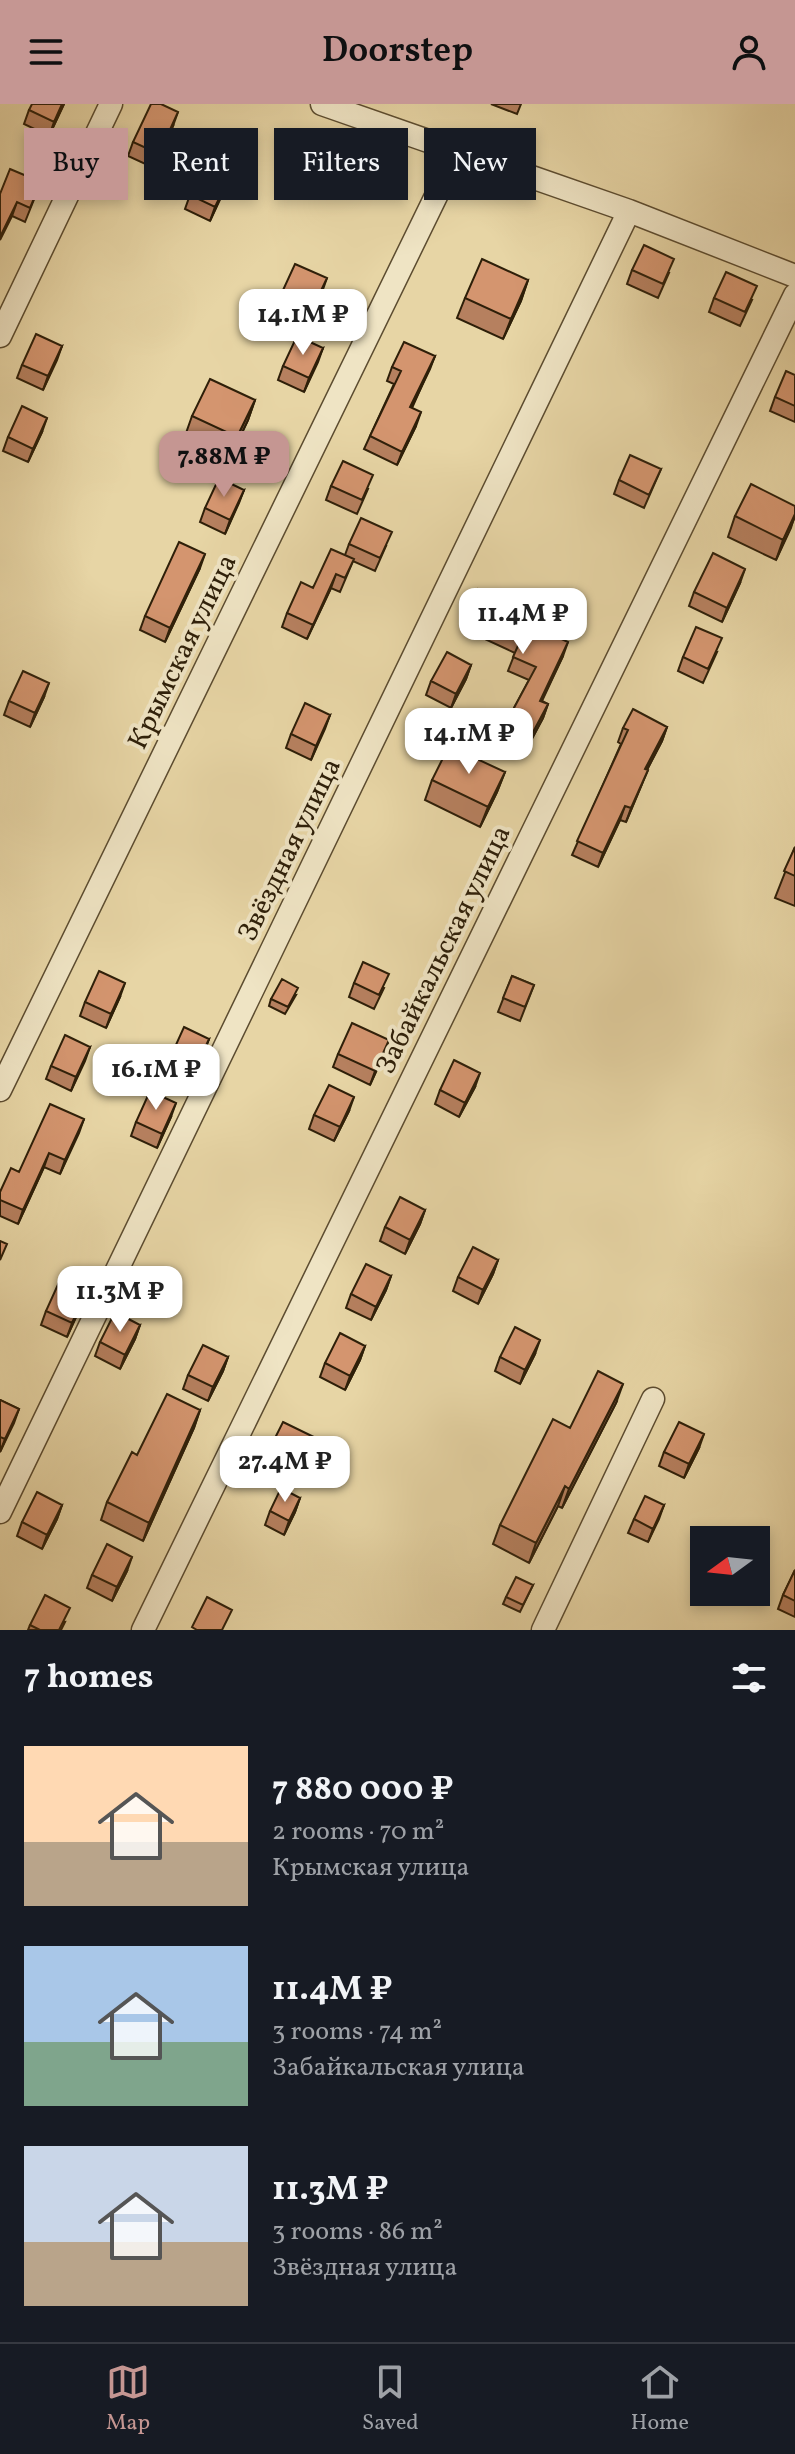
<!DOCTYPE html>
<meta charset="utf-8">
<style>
:root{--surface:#171b24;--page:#20242c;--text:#f1f3f6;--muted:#9ea1a6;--line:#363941;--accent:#c59692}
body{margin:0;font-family:Vollkorn,serif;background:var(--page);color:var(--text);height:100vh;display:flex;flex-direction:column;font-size:30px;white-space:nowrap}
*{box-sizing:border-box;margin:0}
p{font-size:26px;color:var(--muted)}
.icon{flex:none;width:44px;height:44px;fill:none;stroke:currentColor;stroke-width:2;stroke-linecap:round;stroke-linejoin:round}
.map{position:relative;height:1526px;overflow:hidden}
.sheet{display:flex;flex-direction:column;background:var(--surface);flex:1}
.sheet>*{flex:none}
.hud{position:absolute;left:24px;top:24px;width:748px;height:72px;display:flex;gap:16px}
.needle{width:52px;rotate:255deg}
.controls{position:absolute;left:690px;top:1422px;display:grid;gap:16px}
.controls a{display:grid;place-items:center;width:80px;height:80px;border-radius:0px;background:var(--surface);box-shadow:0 4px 12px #0003;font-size:40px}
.price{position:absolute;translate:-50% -68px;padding:0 18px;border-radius:16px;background:#fff;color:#222;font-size:26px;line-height:52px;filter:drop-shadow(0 2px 4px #0008)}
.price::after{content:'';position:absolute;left:50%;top:48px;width:24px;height:18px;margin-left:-12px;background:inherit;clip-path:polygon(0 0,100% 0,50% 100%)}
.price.selected{background:var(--accent);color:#111}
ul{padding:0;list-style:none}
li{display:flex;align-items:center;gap:24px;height:200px;padding:0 24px}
li span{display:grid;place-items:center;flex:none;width:224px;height:160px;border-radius:0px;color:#555}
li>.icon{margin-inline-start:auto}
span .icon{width:96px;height:96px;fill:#fffc;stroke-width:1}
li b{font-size:34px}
h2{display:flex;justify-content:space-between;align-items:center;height:96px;padding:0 24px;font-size:34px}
.pill{padding:0 28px;border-radius:0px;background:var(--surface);box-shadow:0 4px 12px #0003;font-size:28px;line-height:72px}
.pill.selected{background:var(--accent);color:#111}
header{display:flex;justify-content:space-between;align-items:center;height:104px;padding:0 24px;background:var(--accent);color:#111;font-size:36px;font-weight:600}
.tab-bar{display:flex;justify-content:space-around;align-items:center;height:112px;border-top:2px solid var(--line);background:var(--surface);font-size:22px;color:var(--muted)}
.tab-bar a{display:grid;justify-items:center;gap:4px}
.tab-bar .selected{color:var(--accent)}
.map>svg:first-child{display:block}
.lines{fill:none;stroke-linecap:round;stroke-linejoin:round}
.minor-casing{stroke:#5c4c30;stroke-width:25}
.minor{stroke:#efe4c4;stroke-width:22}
.wall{fill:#b6805f;stroke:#2e1f09;stroke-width:2}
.shaded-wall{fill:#94684e;stroke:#2e1f09;stroke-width:2}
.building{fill:#d4956f;stroke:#2e1f09;stroke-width:2}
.labels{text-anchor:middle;stroke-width:8;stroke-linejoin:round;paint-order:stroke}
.street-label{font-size:28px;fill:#2e1f09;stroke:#efe4c4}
</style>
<header><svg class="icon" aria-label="menu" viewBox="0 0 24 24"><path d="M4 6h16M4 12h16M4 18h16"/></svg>Doorstep<svg class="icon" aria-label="person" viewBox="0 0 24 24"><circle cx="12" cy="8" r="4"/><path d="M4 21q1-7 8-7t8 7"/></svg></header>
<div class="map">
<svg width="795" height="1526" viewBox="0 0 795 1526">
<rect width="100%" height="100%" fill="#e7d5a5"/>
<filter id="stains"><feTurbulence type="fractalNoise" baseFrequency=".0025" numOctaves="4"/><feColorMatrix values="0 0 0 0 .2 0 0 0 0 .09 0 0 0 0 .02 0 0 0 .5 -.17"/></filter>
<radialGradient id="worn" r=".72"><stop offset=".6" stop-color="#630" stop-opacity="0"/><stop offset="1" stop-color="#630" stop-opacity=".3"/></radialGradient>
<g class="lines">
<defs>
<path id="minor" d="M322 0 629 107 795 172
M0 232 111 0
M0 986 458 47
M0 1408 629 107
M143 1526 795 191
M543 1526 653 1295"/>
</defs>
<use href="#minor" class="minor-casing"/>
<use href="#minor" class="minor"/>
</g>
<path class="wall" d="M64 0 49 32 24 20 29 6Z
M491 0H521L517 10Z
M173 22 154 64 128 52 133 38Z
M235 61 210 117 185 105 190 91Z
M41 78 25 118 12 112 0 90Z
M632 166 669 169 658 194 627 180Z
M528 176 521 197 503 235 457 214 465 194Z
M322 188 304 226 273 211 278 197Z
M714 194 752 196 740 222 709 208Z
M62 242 43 286 17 274 22 261Z
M323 244 304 288 278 276 283 262Z
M435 252 412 304 416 322 397 361 364 345 394 280 387 277 392 263Z
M795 271V318L770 307 775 293Z
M255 296 248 316 230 354 185 332 192 312Z
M42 328 28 358 3 347 8 333Z
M661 365 644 404 614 390 619 376Z
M331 382 368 385 357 410 326 396Z
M244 386 225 430 200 418 205 404Z
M795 402V413L776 456 728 433 735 412Z
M349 440 386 442 375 467 353 457 340 488 331 484 307 535 282 523 287 509 345 451Z
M200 464 165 538 140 526 145 512Z
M740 479 722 518 689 502 694 488Z
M509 499 505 509 563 552 542 597 548 600 543 614 527 644 502 631 507 617 529 576 508 567 515 549 461 524 466 510Z
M717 548 703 579 678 567 683 553Z
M471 561 466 575 451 604 426 591 431 577Z
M44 593 30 623 4 611 9 597Z
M330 611 311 656 286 644 291 630Z
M667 623 662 637 647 666 642 680 626 718 620 716 598 763 572 751 621 640 618 638 623 624Z
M505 668 497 688 480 723 425 696 432 676Z
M795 743V802L775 794Z
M512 872 534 881 520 917 498 908Z
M354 879 384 884 374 905 349 893Z
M296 891 285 910 269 902 271 895Z
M120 893 106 924 80 912 85 898Z
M209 935 190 979 165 968 170 954Z
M90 943 71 987 46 975 51 962Z
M338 950H384L370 981 333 963Z
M475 983 459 1013 435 1000 440 986Z
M349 1007 334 1037 309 1025 314 1011Z
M171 1013 157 1044 131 1032 136 1018Z
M84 1015 60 1070 44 1063 18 1120 0 1112V1088L19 1068Z
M425 1106 420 1120 405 1150 380 1137 385 1123Z
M498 1156 493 1170 478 1200 453 1187 458 1173Z
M391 1172 386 1186 371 1216 346 1204 351 1190Z
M81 1202 67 1233 41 1221 46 1207Z
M140 1221 135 1235 120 1265 95 1252 100 1238Z
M365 1242 360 1256 345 1286 320 1273 325 1259Z
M535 1250 520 1280 495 1267 500 1253Z
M228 1253 223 1267 208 1297 183 1285 188 1271Z
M0 1296 19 1305 0 1348Z
M616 1299 562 1404 558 1402 529 1459 493 1440 500 1421 570 1324Z
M200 1306 194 1324 143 1437 101 1416 107 1398 137 1351Z
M320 1336 304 1372 267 1354 272 1340Z
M699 1344 684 1374 659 1362 664 1348Z
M300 1394 295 1408 284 1431 265 1421 270 1407Z
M62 1401 57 1415 42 1445 17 1432 22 1418Z
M664 1401 648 1438 628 1429 634 1415Z
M795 1466V1513L778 1505 783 1491Z
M127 1467 112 1497 87 1484 92 1471Z
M533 1481 520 1508 503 1500 506 1493Z
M65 1518 61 1526H28L30 1521Z"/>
<path class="shaded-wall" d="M62 0H64L49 32 54 18Z
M178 8 173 22 154 64 159 50Z
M235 61 230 74 210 117 215 103Z
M17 98 12 112 0 136V133Z
M327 174 322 188 304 226 309 212Z
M528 176 521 197 503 235 511 215Z
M62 242 57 256 43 286 48 272Z
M323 244 318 258 304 288 309 274Z
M435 252 430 265 405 317 410 303Z
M255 296 248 316 230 354 237 333Z
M421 308 416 322 397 361 402 348Z
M47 314 42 328 28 358 33 345Z
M244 386 239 399 225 430 230 416Z
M795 410 791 424 776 456 783 436Z
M205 450 200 464 165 538 170 524Z
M745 465 740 479 722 518 727 504Z
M336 470 331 484 307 535 313 521Z
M568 538 563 552 535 610 540 597Z
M471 561 466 575 451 604 456 590Z
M49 579 44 593 30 623 35 609Z
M548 600 543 614 527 644 532 630Z
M330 611 325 625 311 656 316 642Z
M667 623 662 637 640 679 645 665Z
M648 666 642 680 626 718 631 704Z
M505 668 497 688 480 723 488 703Z
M625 702 620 716 598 763 603 749Z
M125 879 120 893 106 924 111 910Z
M209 935 204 949 190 979 195 966Z
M389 936 384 950 370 981 375 967Z
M90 943 85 957 71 987 76 973Z
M480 969 475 983 459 1013 465 999Z
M354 993 349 1007 334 1037 340 1023Z
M176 999 171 1013 157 1044 162 1030Z
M84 1015 79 1029 60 1070 65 1056Z
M49 1049 44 1063 18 1120 23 1106Z
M425 1106 420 1120 405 1150 410 1136Z
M498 1156 493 1170 478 1200 483 1186Z
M391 1172 386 1186 371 1216 376 1203Z
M86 1188 81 1202 67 1233 72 1219Z
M140 1221 135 1235 120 1265 125 1251Z
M540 1236 535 1250 520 1280 525 1266Z
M365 1242 360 1256 345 1286 350 1272Z
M228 1253 223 1267 208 1297 213 1283Z
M623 1280 616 1299 562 1404 569 1385Z
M19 1305 14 1319 0 1348 5 1335Z
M200 1306 194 1324 143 1437 149 1419Z
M704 1330 699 1344 684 1374 689 1360Z
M320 1336 315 1350 304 1372 309 1358Z
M565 1382 558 1402 529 1459 536 1439Z
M300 1394 295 1408 284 1431 289 1417Z
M62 1401 57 1415 42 1445 47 1431Z
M664 1401 659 1415 648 1438 653 1425Z
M132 1453 127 1467 112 1497 117 1483Z"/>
<path class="building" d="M32 0H62L54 18 29 6Z
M151 0H161L178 8 159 50 133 38Z
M209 49 235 61 215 103 190 91Z
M10 65 41 78 30 104 17 98 0 133V90Z
M644 141 674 155 663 180 632 166Z
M482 155 528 176 511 215 465 194Z
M295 160 327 174 309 212 278 197Z
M726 168 757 182 745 208 714 194Z
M36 230 62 242 48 272 22 261Z
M297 232 323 244 309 274 283 262Z
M404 238 435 252 410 303 421 308 402 348 370 332 401 267 392 263Z
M786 267 795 271V302L775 293Z
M210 275 255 296 237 333 192 312Z
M22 302 47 314 33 345 8 333Z
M630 351 661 365 649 391 619 376Z
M343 357 373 371 362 396 331 382Z
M219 374 244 386 230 416 205 404Z
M751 380 795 402V410L783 436 735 412Z
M361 414 392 428 380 454 349 440Z
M179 438 205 450 170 524 145 512Z
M331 445 354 455 345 474 336 470 313 521 287 509 301 478 313 484Z
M713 449 745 465 727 504 694 488Z
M478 485 509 499 504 508 568 538 540 597 548 600 532 630 507 617 536 563 513 553 521 535 466 510Z
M696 523 722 534 708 565 683 553Z
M447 548 471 561 456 590 431 577Z
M23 567 49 579 35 609 9 597Z
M305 599 330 611 316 642 291 630Z
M633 605 667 623 645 665 648 666 631 704 625 702 603 749 577 737 628 626 623 624Z
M449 642 505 668 488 703 432 676Z
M795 743V772L784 767Z
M363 858 389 870 379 891 354 879Z
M99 867 125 879 111 910 85 898Z
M512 872 534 881 525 903 503 894Z
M282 875 298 884 288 903 271 895Z
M352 919 389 936 375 967 338 950Z
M184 923 209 935 195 966 170 954Z
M65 931 90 943 76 973 51 962Z
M454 956 480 969 465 999 440 986Z
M329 981 354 993 340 1023 314 1011Z
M150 987 176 999 162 1030 136 1018Z
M50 1000 84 1015 65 1056 49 1049 23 1106 0 1096V1088L11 1064 19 1068Z
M400 1093 425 1106 410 1136 385 1123Z
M0 1137 7 1140 0 1156Z
M473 1143 498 1156 483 1186 458 1173Z
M366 1160 391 1172 376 1203 351 1190Z
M60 1176 86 1188 72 1219 46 1207Z
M115 1208 140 1221 125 1251 100 1238Z
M515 1223 540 1236 525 1266 500 1253Z
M340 1229 365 1242 350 1272 325 1259Z
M203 1241 228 1253 213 1283 188 1271Z
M598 1267 623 1280 569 1385 565 1382 536 1439 500 1421 553 1315 570 1324Z
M167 1290 200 1306 149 1419 107 1398 132 1348 137 1351Z
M0 1296 19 1305 5 1335 0 1333Z
M283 1318 320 1336 309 1358 272 1340Z
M679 1318 704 1330 689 1360 664 1348Z
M281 1384 300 1394 289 1417 270 1407Z
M37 1388 62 1401 47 1431 22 1418Z
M645 1392 664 1401 653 1425 634 1415Z
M107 1440 132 1453 117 1483 92 1471Z
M795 1466V1497L783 1491Z
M516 1473 533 1481 523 1501 506 1493Z
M45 1491 70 1504 59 1526H40L30 1521Z
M207 1493 232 1506 222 1526H197L192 1523Z"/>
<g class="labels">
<g class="street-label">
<text transform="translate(181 547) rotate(-64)" y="10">Крымская улица</text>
<text transform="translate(288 745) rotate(-64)" y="10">Звёздная улица</text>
<text transform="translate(442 845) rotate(-64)" y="10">Забайкальская улица</text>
</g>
</g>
<rect width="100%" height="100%" filter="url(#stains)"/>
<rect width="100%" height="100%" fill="url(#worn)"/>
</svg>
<div class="controls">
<a><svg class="needle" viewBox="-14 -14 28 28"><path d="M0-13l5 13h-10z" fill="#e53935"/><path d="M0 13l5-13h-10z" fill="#9ea1a6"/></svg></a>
</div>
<b class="price" style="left:303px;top:253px">14.1M ₽</b>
<b class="price selected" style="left:224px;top:395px">7.88M ₽</b>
<b class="price" style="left:523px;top:552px">11.4M ₽</b>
<b class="price" style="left:469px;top:672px">14.1M ₽</b>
<b class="price" style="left:156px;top:1008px">16.1M ₽</b>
<b class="price" style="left:120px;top:1230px">11.3M ₽</b>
<b class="price" style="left:285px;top:1400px">27.4M ₽</b>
<div class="hud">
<a class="pill selected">Buy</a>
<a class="pill">Rent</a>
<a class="pill">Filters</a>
<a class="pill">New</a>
</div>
</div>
<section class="sheet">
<h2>7 homes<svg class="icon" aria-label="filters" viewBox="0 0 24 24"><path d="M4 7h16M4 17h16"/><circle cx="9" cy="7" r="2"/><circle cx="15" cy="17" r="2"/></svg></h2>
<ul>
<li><span style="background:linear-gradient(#ffd9b3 60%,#b9a48a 0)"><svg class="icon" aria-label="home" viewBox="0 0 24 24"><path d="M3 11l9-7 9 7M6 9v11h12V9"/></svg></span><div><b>7 880 000 ₽</b><p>2 rooms · 70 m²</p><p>Крымская улица</p></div></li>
<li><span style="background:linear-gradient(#a9c7e8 60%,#7fa58c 0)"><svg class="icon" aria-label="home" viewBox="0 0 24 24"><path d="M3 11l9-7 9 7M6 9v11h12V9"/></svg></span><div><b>11.4M ₽</b><p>3 rooms · 74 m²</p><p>Забайкальская улица</p></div></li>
<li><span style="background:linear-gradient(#c9d6e8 60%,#b9a48a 0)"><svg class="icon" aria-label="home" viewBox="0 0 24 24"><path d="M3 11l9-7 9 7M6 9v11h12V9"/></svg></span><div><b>11.3M ₽</b><p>3 rooms · 86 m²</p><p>Звёздная улица</p></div></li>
</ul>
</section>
<nav class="tab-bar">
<a class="selected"><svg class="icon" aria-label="map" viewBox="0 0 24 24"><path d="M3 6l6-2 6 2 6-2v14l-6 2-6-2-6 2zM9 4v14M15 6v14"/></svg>Map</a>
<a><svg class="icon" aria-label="saved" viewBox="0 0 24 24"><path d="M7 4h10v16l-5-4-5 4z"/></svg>Saved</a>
<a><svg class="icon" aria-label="home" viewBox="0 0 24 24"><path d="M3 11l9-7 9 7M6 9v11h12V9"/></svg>Home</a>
</nav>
